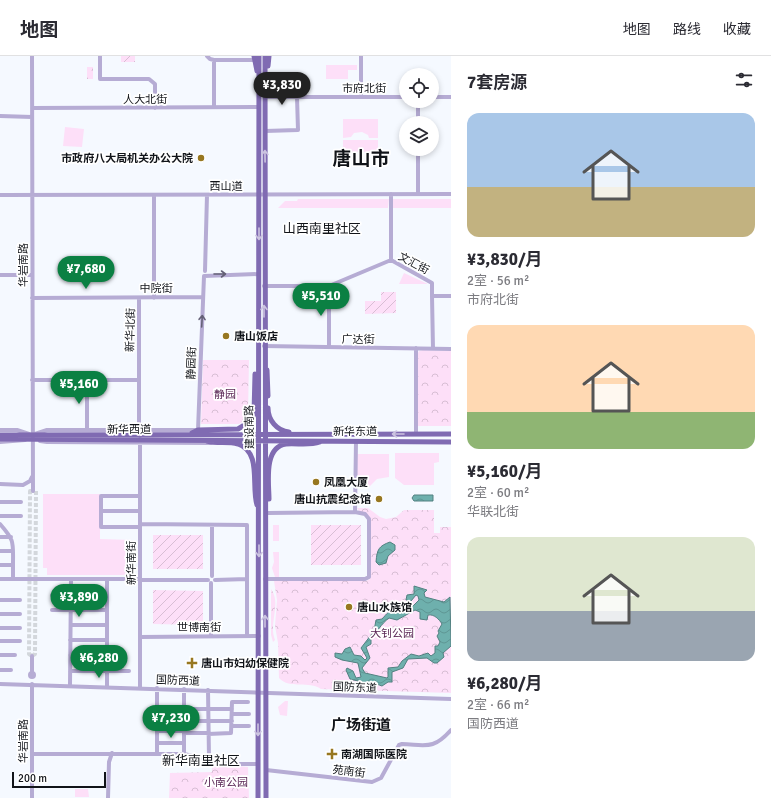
<!DOCTYPE html>
<html lang="zh">
<meta charset="utf-8">
<style>
:root{--surface:#fff;--page:#f7f7f7;--text:#2b2b33;--muted:#7c7c81;--line:#e1e1e2;--accent:#0b8043}
body{margin:0;font-family:Signika,"Noto Sans SC",sans-serif;background:var(--page);color:var(--text);height:100vh;display:flex;flex-direction:column;font-size:15px;white-space:nowrap}
*{box-sizing:border-box;margin:0}
p{font-size:13px;color:var(--muted)}
.icon{flex:none;width:22px;height:22px;fill:none;stroke:currentColor;stroke-width:2;stroke-linecap:round;stroke-linejoin:round}
.map{position:relative;flex:1;overflow:hidden}
.sheet{display:flex;flex-direction:column;background:var(--surface);width:320px}
.sheet>*{flex:none}
.controls{position:absolute;left:399px;top:12px;display:grid;gap:8px}
.controls a{display:grid;place-items:center;width:40px;height:40px;border-radius:50%;background:var(--surface);box-shadow:0 2px 6px #0003;font-size:20px}
.scale{position:absolute;left:12px;bottom:10px;width:94px;box-sizing:border-box;padding-left:4px;border:2px solid #111419;border-top:0;font-size:11px;line-height:14px;white-space:nowrap;color:#111419;-webkit-text-stroke:3px #fff;paint-order:stroke}
.price{position:absolute;translate:-50% -34px;padding:0 9px;border-radius:14px;background:var(--accent);color:#fff;font-size:13px;line-height:26px;filter:drop-shadow(0 1px 2px #0008)}
.price::after{content:'';position:absolute;left:50%;top:24px;width:12px;height:9px;margin-left:-6px;background:inherit;clip-path:polygon(0 0,100% 0,50% 100%)}
.price.on{background:#222;color:#fff}
ul{padding:0;list-style:none}
li{display:grid;align-content:center;gap:8px;height:212px;padding:0 16px}
li span{display:grid;place-items:center;height:124px;border-radius:12px;color:#555}
li>.icon{margin-inline-start:auto}
span .icon{width:72px;height:72px;fill:#fffc;stroke-width:1}
li b{font-size:17px}
h2{display:flex;justify-content:space-between;align-items:center;height:48px;padding:0 16px;font-size:17px}
header{display:flex;align-items:center;gap:24px;box-sizing:border-box;height:56px;padding:0 20px;background:var(--surface);border-bottom:1px solid var(--line)}
header strong{font-size:19px}
nav{display:flex;gap:22px;margin-inline-start:auto;font-size:14px}
main{display:flex;flex:1;min-height:0}
.map>svg:first-child{display:block}
.grass{fill:#fddff8}
.forest{fill:url(#forest-crowns)}
.garden{fill:url(#garden-furrows)}
.water{fill:url(#water-waves);stroke:#528181;fill-rule:evenodd}
.lines{fill:none;stroke-linecap:round;stroke-linejoin:round}
.minor-tunnel{stroke:#d3d7dc;stroke-width:4;stroke-dasharray:4 2;stroke-linecap:butt}
.minor{stroke:#b6acd4;stroke-width:4}
.major{stroke:#806bb2;stroke-width:5}
.oneway{stroke:#ccc4e0}
.oneway2{stroke:#646076}
.poi-dot{fill:#977720;stroke:#fff;stroke-width:1.5}
.labels{text-anchor:middle;stroke-width:3.5;stroke-linejoin:round;paint-order:stroke}
.street-label{font-size:11px;fill:#111419;stroke:#fff}
.poi-label{font-size:11px;font-weight:bold;fill:#111419;stroke:#fff;text-anchor:start}
.park-label{font-size:11px;fill:#5a2755;stroke:#fff}
.quarter-label{font-size:13px;fill:#111419;stroke:#fff}
.district-label{font-size:15px;font-weight:bold;fill:#111419;stroke:#fff}
.town-label{font-size:19px;font-weight:bold;fill:#111419;stroke:#fff}
</style>
<header>
<strong>地图</strong>
<nav><a>地图</a><a>路线</a><a>收藏</a></nav>
</header>
<main>
<div class="map">
<svg width="451" height="742" viewBox="0 0 451 742">
<defs>
<pattern id="forest-crowns" width="20" height="18" patternUnits="userSpaceOnUse"><rect width="20" height="18" fill="#fddff8"/><path d="M2 6a3 3 0 1 1 6 0M12 15a3 3 0 1 1 6 0" fill="none" stroke="#d8bed4"/></pattern>
<pattern id="garden-furrows" width="10" height="10" patternUnits="userSpaceOnUse"><rect width="10" height="10" fill="#fddff8"/><path d="M-1 1l2-2M0 10L10 0M9 11l2-2" fill="none" stroke="#d8bed4"/></pattern>
<pattern id="water-waves" width="16" height="10" patternUnits="userSpaceOnUse"><rect width="16" height="10" fill="#6eb0ad"/><path d="M0 5q4-4 8 0t8 0" fill="none" stroke="#5e9694"/></pattern>
</defs>
<rect width="100%" height="100%" fill="#f5f9ff"/>
<path class="grass" d="M326 9H357V14H348V23H326Z
M343 63H378V82H369L368 79 362 76 354 77 351 81 343 82Z
M65 71 84 73 82 91 63 90Z
M343 84H378V96H343Z
M298 143H389L388 152H278L285 145H297Z
M393 143H451V152H393Z
M404 217 428 228H399Z
M395 397H439V406L434 407V429H404L395 422Z
M357 398H389V421L377 423 369 431H357Z
M43 438H100V483L132 484V519H47V512H43Z
M273 469H279V485H273Z
M273 496H279V521H275L272 512 274 506Z
M285 645H288L287 660 280 659 278 651Z
M75 733H88L89 741H75Z"/>
<path class="forest" d="M87 11H93V23H87Z
M423 294 451 295V370H418V297L419 295Z
M203 304H249L248 359 247 363 239 368H201Z
M357 452H368L380 461 386 463 396 461 404 454H434V477H440V471H451V637L321 633C309 624 290 634 279 622L278 587 275 570 277 544 274 525H366L370 523 371 463C367 457 360 458 357 452Z
M271 533C282 548 268 567 275 584L273 586 271 579Z
M212 708 248 711 249 742H169L170 717 212 716Z"/>
<path class="garden" d="M121 0H135V6H121Z
M381 236H396V257L365 258V245H381Z
M311 469H361V509H311Z
M153 479H203V513H153Z
M153 534 203 535V569L153 568Z"/>
<path class="water" d="M414 439H433V445H414L412 442Z
M390 486 395 489V494L388 500 386 507 379 509 376 506C377 493 379 490 390 486Z
M414 530 427 534 424 537 425 541 444 546 450 541 451 590 443 597 444 601 437 607H434L427 602 408 603 403 612 392 616V626H388L382 630 374 627 364 629 362 626 350 623 346 614 347 612 353 615 356 622 361 621 358 607 342 604 335 601V597L342 598 345 593 350 591 354 599 361 600 365 604 367 602 361 592 374 575 376 564 382 563C387 558 388 554 397 554L402 557 407 553V550H413L419 544 418 540 416 539 411 545 406 544 407 539 414 538ZM415 554 420 556V563L427 564 428 559C434 558 439 563 442 568L438 575 439 577 437 580 440 586 438 590H435V597L431 600 428 597 419 600 411 598 402 605 398 611 388 612V621L387 622 365 617 362 612 370 602 366 591 371 588V583C377 576 381 568 389 562L397 564Z"/>
<g class="lines">
<path class="minor-tunnel" d="M30 435H36L35 598 32 600 29 598Z"/>
<path class="minor" d="M32 0 33 435
M100 0V23H149L155 28V52
M207 0 210 3 214 4H254
M361 0V41
M265 41H406
M432 41H451
M418 45V67
M214 51V4
M32 52 259 51
M0 60 32 61
M265 75 298 74 297 41
M418 93V138
M391 138V204
M0 139 451 138
M205 215 207 139
M0 219H32
M264 230H329L391 204 432 227V240H451
M329 230V291
M432 240 433 293
M32 242 203 241
M154 242V139
M264 290 451 293
M32 324H138
M0 374H17L29 378
M87 374V324
M139 376V242
M35 378 47 374H198L204 220 259 218
M416 378V292
M140 383V631
M40 385 47 386 211 387
M0 386 25 384
M0 428 23 429 30 425 32 421
M140 440H101V471H140
M0 446H21
M101 455H140
M268 457 355 456
M0 460H21
M0 468C15 485 13 486 13 509
M140 468 247 469V580
M212 469V520
M0 481H11
M0 495H13
M0 509H13V523
M0 523H140
M265 523H365L369 521V463L365 458 355 456 356 385
M140 524H208
M215 524 247 523
M52 539H107
M0 544H20
M52 554H107
M0 558H20
M71 569H107
M0 572H20
M211 580V527
M140 581 259 580
M70 584H107
M0 585H20
M0 599H15
M70 599H107
M32 600V617
M0 614H11
M70 615H129
M30 619a2 2 0 1 1 4 0a2 2 0 1 1-4 0Z
M0 628 451 643
M32 628V742
M70 629 71 523
M107 630V523
M208 634 209 702
M157 651H184
M184 653H232
M232 658H249
M157 663H184
M184 665H208
M208 665H232
M232 670H249
M157 675H184
M184 677H208
M208 678 231 677 232 646H248
M157 687H184
M157 697V632
M32 698H184L228 708H258
M184 698V633
M266 714 372 726 381 722 399 689 402 688C427 689 433 694 451 674
M108 742 109 706 112 697"/>
<path class="major" d="M254 0 257 15
M265 0 266 742
M268 10 269 0
M267 314 268 340
M268 352C268 364 277 375 289 376
M192 377 198 374 238 373 251 365 254 358 255 318
M0 379 451 378
M0 383 451 386
M207 385C217 388 228 385 238 388 262 396 251 430 257 449
M269 443C269 428 263 391 286 388 298 387 308 390 320 386
M258 742 259 0"/>
</g>
<defs><path id="oneway-shaft" d="M-6 0H5M1.5-3L5.5 0L1.5 3" fill="none" stroke-width="1.6" stroke-linecap="round" stroke-linejoin="round"/></defs>
<g class="oneway">
<use href="#oneway-shaft" transform="translate(265 100) rotate(-91)"/>
<use href="#oneway-shaft" transform="translate(259 178) rotate(90)"/>
<use href="#oneway-shaft" transform="translate(264 255) rotate(-90)"/>
<use href="#oneway-shaft" transform="translate(398 378) rotate(-180)"/>
<use href="#oneway-shaft" transform="translate(259 495) rotate(90)"/>
<use href="#oneway-shaft" transform="translate(265 565) rotate(-90)"/>
<use href="#oneway-shaft" transform="translate(258 674) rotate(90)"/>
</g>
<g class="oneway2">
<use href="#oneway-shaft" transform="translate(220 218)"/>
<use href="#oneway-shaft" transform="translate(202 265) rotate(-87)"/>
</g>
<g class="poi-dot">
<circle cx="201" cy="102" r="4"/>
<circle cx="226" cy="280" r="4"/>
<circle cx="316" cy="426" r="4"/>
<circle cx="379" cy="443" r="4"/>
<circle cx="349" cy="551" r="4"/>
<path d="M190 601h4v4h4v4h-4v4h-4v-4h-4v-4h4z"/>
<path d="M330 692h4v4h4v4h-4v4h-4v-4h-4v-4h4z"/>
</g>
<g class="labels">
<g class="street-label">
<text x="364" y="36">市府北街</text>
<text x="145" y="47">人大北街</text>
<text x="226" y="134">西山道</text>
<text transform="translate(414 207) rotate(28)" y="4">文汇街</text>
<text transform="translate(23 209) rotate(-90)" y="4">华岩南路</text>
<text x="156" y="236">中院街</text>
<text transform="translate(130 274) rotate(-89)" y="4">新华北街</text>
<text x="358" y="287">广达街</text>
<text transform="translate(191 307) rotate(-88)" y="4">静园街</text>
<text transform="translate(249 371) rotate(-91)" y="4">建设南路</text>
<text x="129" y="377">新华西道</text>
<text x="355" y="379">新华东道</text>
<text transform="translate(131 507) rotate(-90)" y="4">新华南街</text>
<text x="199" y="575">世博南街</text>
<text transform="translate(178 624) rotate(2)" y="4">国防西道</text>
<text transform="translate(355 631) rotate(2)" y="4">国防东道</text>
<text transform="translate(23 685) rotate(-90)" y="4">华岩南路</text>
<text transform="translate(349 715) rotate(7)" y="4">苑南街</text>
</g>
<g class="poi-label">
<text x="193" y="106" text-anchor="end">市政府八大局机关办公大院</text>
<text x="234" y="284">唐山饭店</text>
<text x="324" y="430">凤凰大厦</text>
<text x="371" y="447" text-anchor="end">唐山抗震纪念馆</text>
<text x="357" y="555">唐山水族馆</text>
<text x="201" y="611">唐山市妇幼保健院</text>
<text x="341" y="702">南湖国际医院</text>
</g>
<g class="park-label">
<text x="225" y="342">静园</text>
<text x="392" y="581">大钊公园</text>
<text x="226" y="730">小南公园</text>
</g>
<g class="quarter-label">
<text x="322" y="177">山西南里社区</text>
<text x="201" y="709">新华南里社区</text>
</g>
<g class="district-label">
<text x="361" y="674">广场街道</text>
</g>
<g class="town-label">
<text x="361" y="109">唐山市</text>
</g>
</g>
</svg>
<div class="controls">
<a><svg class="icon" aria-label="locate" viewBox="0 0 24 24"><circle cx="12" cy="12" r="6"/><path d="M12 2v4M12 18v4M2 12h4M18 12h4"/></svg></a>
<a><svg class="icon" aria-label="layers" viewBox="0 0 24 24"><path d="M12 4l9 5-9 5-9-5zM3 14l9 5 9-5"/></svg></a>
</div>
<div class="scale">200 m</div>
<b class="price on" style="left:282px;top:50px">¥3,830</b>
<b class="price" style="left:86px;top:234px">¥7,680</b>
<b class="price" style="left:321px;top:261px">¥5,510</b>
<b class="price" style="left:79px;top:349px">¥5,160</b>
<b class="price" style="left:79px;top:562px">¥3,890</b>
<b class="price" style="left:99px;top:623px">¥6,280</b>
<b class="price" style="left:171px;top:683px">¥7,230</b>
</div>
<section class="sheet">
<h2>7套房源<svg class="icon" aria-label="filters" viewBox="0 0 24 24"><path d="M4 7h16M4 17h16"/><circle cx="9" cy="7" r="2"/><circle cx="15" cy="17" r="2"/></svg></h2>
<ul>
<li><span style="background:linear-gradient(#a9c7e8 60%,#c2b280 0)"><svg class="icon" aria-label="home" viewBox="0 0 24 24"><path d="M3 11l9-7 9 7M6 9v11h12V9"/></svg></span><div><b>¥3,830/月</b><p>2室 · 56 m²</p><p>市府北街</p></div></li>
<li><span style="background:linear-gradient(#ffd9b3 70%,#8fb573 0)"><svg class="icon" aria-label="home" viewBox="0 0 24 24"><path d="M3 11l9-7 9 7M6 9v11h12V9"/></svg></span><div><b>¥5,160/月</b><p>2室 · 60 m²</p><p>华联北街</p></div></li>
<li><span style="background:linear-gradient(#dfe7d0 60%,#9aa5b1 0)"><svg class="icon" aria-label="home" viewBox="0 0 24 24"><path d="M3 11l9-7 9 7M6 9v11h12V9"/></svg></span><div><b>¥6,280/月</b><p>2室 · 66 m²</p><p>国防西道</p></div></li>
</ul>
</section>
</main>
